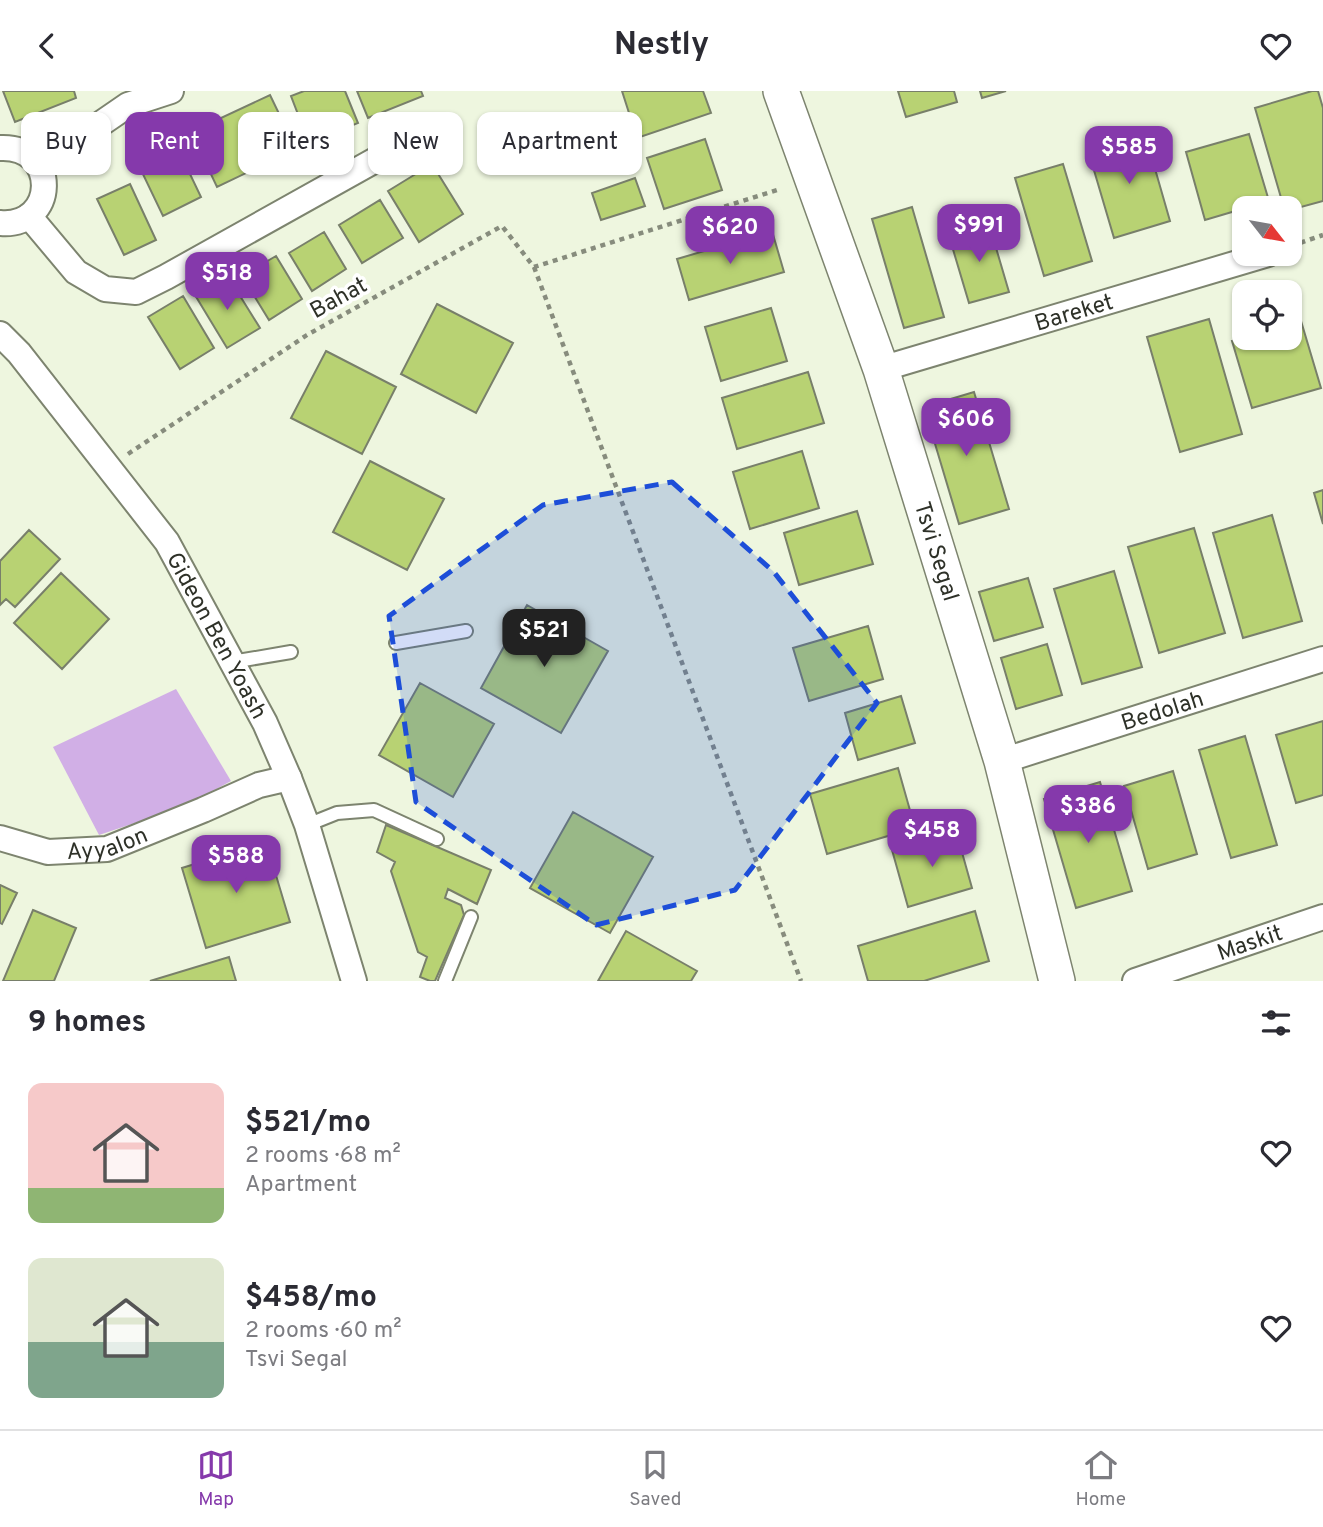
<!DOCTYPE html>
<meta charset="utf-8">
<style>
:root{--surface:#fff;--page:#f2f2f3;--text:#2b2b33;--muted:#7c7c81;--line:#e1e1e2;--accent:#8539ab}
body{margin:0;font-family:Overpass,sans-serif;background:var(--page);color:var(--text);height:100vh;display:flex;flex-direction:column;font-size:26px;white-space:nowrap}
*{box-sizing:border-box;margin:0}
p{font-size:23px;color:var(--muted)}
.icon{flex:none;width:38px;height:38px;fill:none;stroke:currentColor;stroke-width:2;stroke-linecap:round;stroke-linejoin:round}
.map{position:relative;height:890px;overflow:hidden}
.details{display:flex;flex-direction:column;background:var(--surface);flex:1}
.details>*{flex:none}
.banner{position:absolute;left:21px;top:21px;width:700px;height:63px;display:flex;gap:14px}
.needle{width:46px;rotate:121deg}
.tools{position:absolute;left:1232px;top:105px;display:grid;gap:14px}
.tools a{display:grid;place-items:center;width:70px;height:70px;border-radius:14px;background:var(--surface);box-shadow:0 2px 5px #0004;font-size:35px}
.price{position:absolute;translate:-50% -60px;padding:0 16px;border-radius:14px;background:var(--accent);color:#fff;font-size:23px;line-height:46px;filter:drop-shadow(0 2px 4px #0008)}
.price::after{content:'';position:absolute;left:50%;top:42px;width:21px;height:16px;margin-left:-10px;background:inherit;clip-path:polygon(0 0,100% 0,50% 100%)}
.price.active{background:#222;color:#fff}
ul{padding:0;list-style:none}
li{display:flex;align-items:center;gap:21px;height:175px;padding:0 28px}
li span{display:grid;place-items:center;flex:none;width:196px;height:140px;border-radius:14px;color:#555}
li>.icon{margin-inline-start:auto}
span .icon{width:84px;height:84px;fill:#fffc;stroke-width:1}
li b{font-size:30px}
h2{display:flex;justify-content:space-between;align-items:center;height:84px;padding:0 28px;font-size:30px}
.pill{padding:0 24px;border-radius:14px;background:var(--surface);box-shadow:0 2px 5px #0004;font-size:24px;line-height:63px}
.pill.active{background:var(--accent);color:#fff}
header{display:flex;justify-content:space-between;align-items:center;height:91px;padding:0 28px;background:var(--surface);font-size:32px;font-weight:700}
.tabs{display:flex;justify-content:space-around;align-items:center;height:98px;border-top:2px solid var(--line);background:var(--surface);font-size:19px;color:var(--muted)}
.tabs a{display:grid;justify-items:center;gap:4px}
.tabs .active{color:var(--accent)}
.map>svg:first-child{display:block}
.green{fill:#d1afe6}
.building{fill:#b8d273;stroke:#787f6a;stroke-width:2}
.lines{fill:none;stroke-linecap:round;stroke-linejoin:round}
.lane-casing{stroke:#7d846f;stroke-width:16}
.street-casing{stroke:#7d846f;stroke-width:28}
.secondary-casing{stroke:#7d846f;stroke-width:38}
.path{stroke:#878c7d;stroke-width:4.5;stroke-dasharray:5 5;stroke-linecap:butt}
.lane{stroke:#fff;stroke-width:12}
.street{stroke:#fff;stroke-width:24}
.secondary{stroke:#fff;stroke-width:35}
.marked{fill:#1d4ed8;fill-opacity:0.2;stroke:#1d4ed8;stroke-width:5;stroke-dasharray:14 9;stroke-linejoin:round}
.labels{text-anchor:middle;stroke-width:7;stroke-linejoin:round;paint-order:stroke}
.street-label{font-size:23px;fill:#2e3128;stroke:#fff}
</style>
<header><svg class="icon" aria-label="back" viewBox="0 0 24 24"><path d="M15 5l-7 7 7 7"/></svg>Nestly<svg class="icon" aria-label="heart" viewBox="0 0 24 24"><path d="M12 20l-8-8c-3-5 5-10 8-4 3-6 11-1 8 4z"/></svg></header>
<div class="map">
<svg width="1323" height="890" viewBox="0 0 1323 890">
<rect width="100%" height="100%" fill="#eef6df"/>
<path class="green" d="M176 598 231 690C190 714 145 729 99 744L53 656Z"/>
<path class="building" d="M3 0H74L76 7 15 31Z
M304 0H345L358 32 309 52 291 5Z
M357 0H421L423 5 368 27Z
M622 0H703L711 22 637 47Z
M898 0H954L957 11 906 26Z
M980 0H1006L982 7Z
M1312 0H1318L1323 17V110L1290 119V117H1284L1255 17Z
M270 4 296 58 217 96 191 41Z
M1145 43 1170 130 1114 147 1088 59Z
M1249 43 1269 110 1205 129 1186 61Z
M705 48 722 99 664 118 647 67Z
M178 58 201 106 163 125 140 77Z
M432 73 463 123 419 151 388 100Z
M1063 73 1092 170 1044 185 1015 87Z
M635 87 645 115 601 129 592 102Z
M130 93 156 149 124 164 97 108Z
M380 109 403 147 362 172 339 134Z
M912 116 944 226 904 237 872 128Z
M989 133 1009 201 969 212 949 145Z
M772 140 784 181 689 209 677 168Z
M324 141 346 178 312 200 289 162Z
M276 165 302 208 269 229 242 185Z
M227 184 260 237 227 257 195 204Z
M183 205 214 257 180 278 148 226Z
M437 213 513 252 476 322 401 283Z
M771 217 787 270 721 290 705 236Z
M1209 228 1242 343 1180 361 1147 246Z
M1301 230 1321 297 1252 317 1232 250 1244 247H1290V233Z
M326 260 396 296 362 363 291 327Z
M808 281 824 332 737 358 722 307Z
M974 301 1009 418 959 433 924 316Z
M802 360 819 417 750 438 733 381Z
M370 370 444 408 407 479 333 441Z
M1323 399V433L1314 402Z
M857 420 873 473 799 494 784 442Z
M1272 424 1302 530 1243 547 1213 442Z
M1194 437 1225 542 1159 562 1128 456Z
M29 439 60 468 15 516 6 508 0 514V470Z
M1114 480 1142 576 1082 593 1054 498Z
M61 482 109 528 62 578 14 532Z
M1028 487 1043 536 994 550 979 501Z
M527 514 608 560 561 642 481 597Z
M868 535 883 588 809 610 793 557Z
M1047 553 1062 604 1016 618 1001 567Z
M420 592 494 633 453 706 379 664Z
M901 605 915 652 858 669 845 622Z
M1323 630V704L1296 712 1276 644Z
M1245 645 1277 754 1231 767 1199 659Z
M898 677 915 737 827 763 810 703Z
M1173 680 1197 763 1148 778 1124 695Z
M1100 691 1132 800 1076 817 1044 708Z
M573 721 653 766 610 842 530 797Z
M386 734 491 779 477 813 448 798 445 807 461 814 464 824 435 890H430L420 886 427 866 418 861 391 780 395 771 377 761Z
M956 740 972 797 908 816 892 759Z
M266 751 290 831 206 857 182 777Z
M0 794 17 802 2 833 0 832Z
M33 819 76 837 54 890H3Z
M975 820 989 870 924 890H868L858 855Z
M626 840 697 880 691 890H598Z
M229 866 236 890H150Z"/>
<g class="lines">
<defs>
<path id="lane" d="M396 552 466 540
M232 571 291 561
M307 734 337 722 374 719 437 748
M445 890 471 826"/>
<g id="street">
<path d="M0 57C60 54 57 137 0 132"/>
<path d="M38 73 64 58 128 14 171 0"/>
<path d="M29 125 76 181 105 198 136 201 166 186 431 38"/>
<path id="s1" d="M0 243 19 262 167 451 232 571 265 632 289 687 307 734 354 890"/>
<path id="s2" d="M881 278 1268 163"/>
<path id="s3" d="M1002 670 1323 568"/>
<path id="s4" d="M0 747 48 761 107 758 203 719 259 694 289 687"/>
<path id="s5" d="M1135 890 1323 826"/>
</g>
<g id="secondary">
<path id="s6" d="M781 0 881 278 1002 670 1057 890"/>
</g>
</defs>
<use href="#lane" class="lane-casing"/>
<use href="#street" class="street-casing"/>
<use href="#secondary" class="secondary-casing"/>
<path class="path" d="M1291 155 1323 144
M534 176 801 890
M128 363 307 244 502 135 534 176 777 99"/>
<use href="#lane" class="lane"/>
<use href="#street" class="street"/>
<use href="#secondary" class="secondary"/>
</g>
<path class="marked" d="M672 391 773 480 877 612 735 799 596 834 416 711 389 525 543 414Z"/>
<g class="labels">
<g class="street-label">
<text transform="translate(338 206) rotate(-29)" y="8">Bahat</text>
<text dy="8" stroke="none"><textPath href="#s2" startOffset="201">Bareket</textPath></text>
<text dy="8" stroke="none"><textPath href="#s6" startOffset="486">Tsvi Segal</textPath></text>
<text dy="8" stroke="none"><textPath href="#s1" startOffset="373">Gideon Ben Yoash</textPath></text>
<text dy="8" stroke="none"><textPath href="#s3" startOffset="168">Bedolah</textPath></text>
<text dy="8" stroke="none"><textPath href="#s4" startOffset="110">Ayyalon</textPath></text>
<text dy="8" stroke="none"><textPath href="#s5" startOffset="121">Maskit</textPath></text>
</g>
</g>
</svg>
<div class="tools">
<a><svg class="needle" viewBox="-14 -14 28 28"><path d="M0-13l5 13h-10z" fill="#e53935"/><path d="M0 13l5-13h-10z" fill="#7c7c81"/></svg></a>
<a><svg class="icon" aria-label="locate" viewBox="0 0 24 24"><circle cx="12" cy="12" r="6"/><path d="M12 2v4M12 18v4M2 12h4M18 12h4"/></svg></a>
</div>
<b class="price" style="left:1129px;top:95px">$585</b>
<b class="price" style="left:979px;top:173px">$991</b>
<b class="price" style="left:730px;top:175px">$620</b>
<b class="price" style="left:227px;top:221px">$518</b>
<b class="price" style="left:966px;top:367px">$606</b>
<b class="price active" style="left:544px;top:578px">$521</b>
<b class="price" style="left:1088px;top:754px">$386</b>
<b class="price" style="left:932px;top:778px">$458</b>
<b class="price" style="left:236px;top:804px">$588</b>
<div class="banner">
<a class="pill">Buy</a>
<a class="pill active">Rent</a>
<a class="pill">Filters</a>
<a class="pill">New</a>
<a class="pill">Apartment</a>
</div>
</div>
<section class="details">
<h2>9 homes<svg class="icon" aria-label="filters" viewBox="0 0 24 24"><path d="M4 7h16M4 17h16"/><circle cx="9" cy="7" r="2"/><circle cx="15" cy="17" r="2"/></svg></h2>
<ul>
<li><span style="background:linear-gradient(#f6c9c9 75%,#8fb573 0)"><svg class="icon" aria-label="home" viewBox="0 0 24 24"><path d="M3 11l9-7 9 7M6 9v11h12V9"/></svg></span><div><b>$521/mo</b><p>2 rooms · 68 m²</p><p>Apartment</p></div><svg class="icon" aria-label="heart" viewBox="0 0 24 24"><path d="M12 20l-8-8c-3-5 5-10 8-4 3-6 11-1 8 4z"/></svg></li>
<li><span style="background:linear-gradient(#dfe7d0 60%,#7fa58c 0)"><svg class="icon" aria-label="home" viewBox="0 0 24 24"><path d="M3 11l9-7 9 7M6 9v11h12V9"/></svg></span><div><b>$458/mo</b><p>2 rooms · 60 m²</p><p>Tsvi Segal</p></div><svg class="icon" aria-label="heart" viewBox="0 0 24 24"><path d="M12 20l-8-8c-3-5 5-10 8-4 3-6 11-1 8 4z"/></svg></li>
</ul>
</section>
<nav class="tabs">
<a class="active"><svg class="icon" aria-label="map" viewBox="0 0 24 24"><path d="M3 6l6-2 6 2 6-2v14l-6 2-6-2-6 2zM9 4v14M15 6v14"/></svg>Map</a>
<a><svg class="icon" aria-label="saved" viewBox="0 0 24 24"><path d="M7 4h10v16l-5-4-5 4z"/></svg>Saved</a>
<a><svg class="icon" aria-label="home" viewBox="0 0 24 24"><path d="M3 11l9-7 9 7M6 9v11h12V9"/></svg>Home</a>
</nav>
